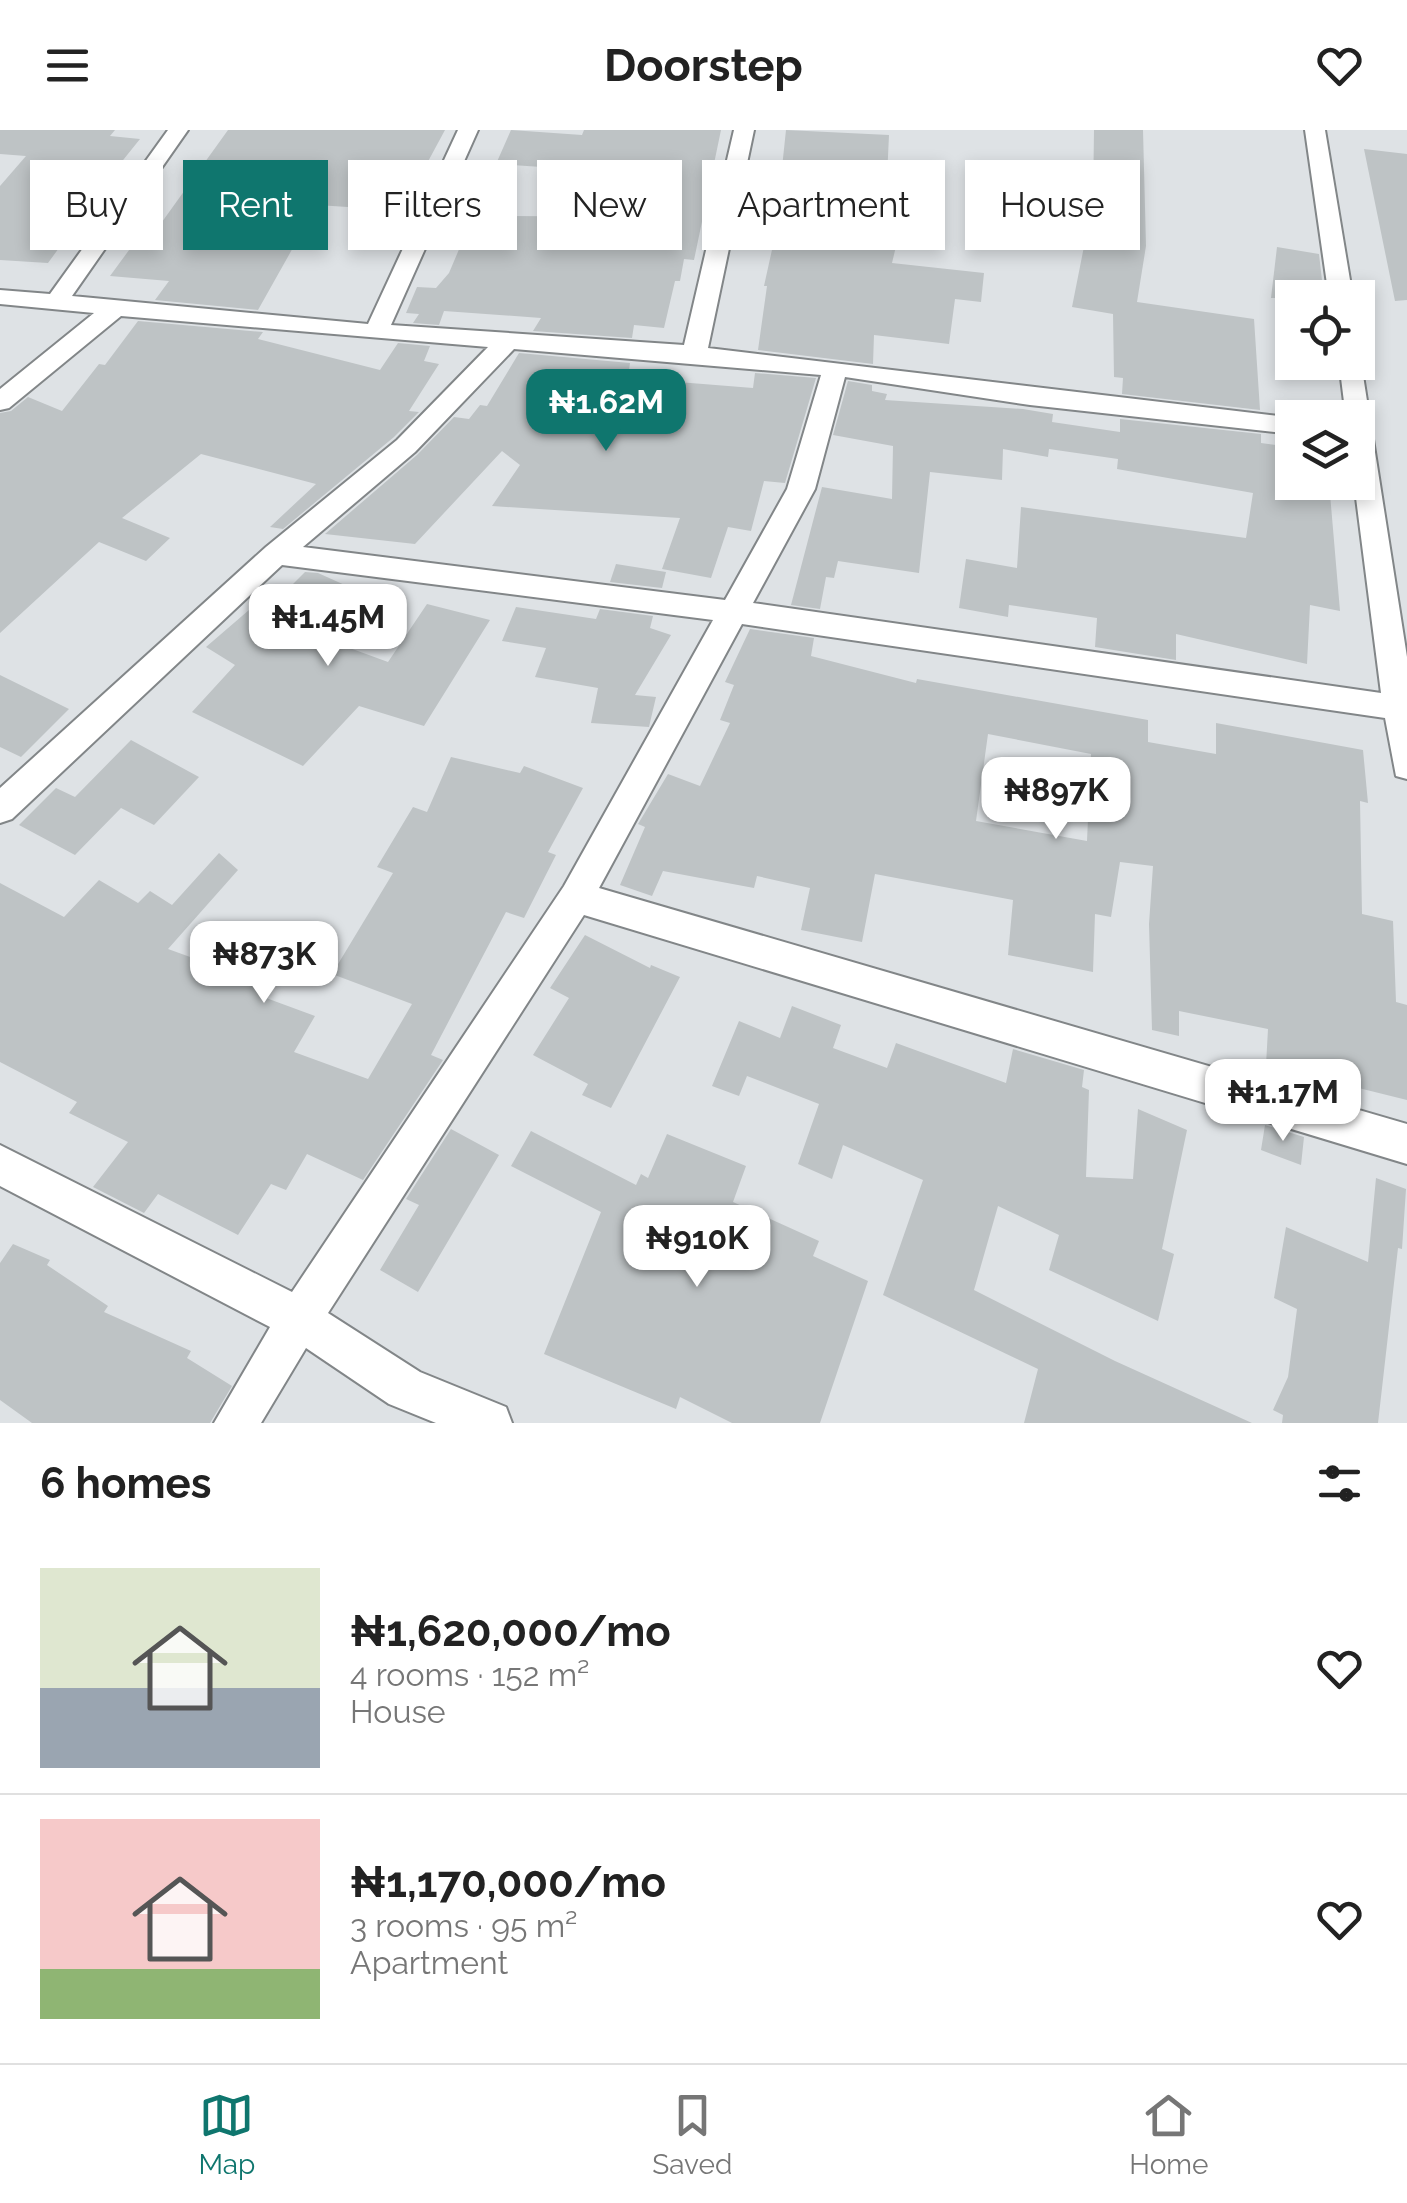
<!DOCTYPE html>
<meta charset="utf-8">
<style>
:root{--surface:#fff;--page:#f2f2f2;--text:#222;--muted:#767676;--line:#e0e0e0;--accent:#0f766e}
body{margin:0;font-family:Raleway,sans-serif;background:var(--page);color:var(--text);height:100vh;display:flex;flex-direction:column;font-size:38px;white-space:nowrap}
*{box-sizing:border-box;margin:0}
p{font-size:32px;color:var(--muted)}
.icon{flex:none;width:55px;height:55px;fill:none;stroke:currentColor;stroke-width:2;stroke-linecap:round;stroke-linejoin:round}
.map{position:relative;height:1293px;overflow:hidden}
.panel{display:flex;flex-direction:column;background:var(--surface);flex:1}
.panel>*{flex:none}
.top-card{position:absolute;left:30px;top:30px;width:1348px;height:90px;display:flex;gap:20px}
.fabs{position:absolute;left:1275px;top:150px;display:grid;gap:20px}
.fabs a{display:grid;place-items:center;width:100px;height:100px;border-radius:0px;background:var(--surface);box-shadow:0 5px 15px #0003;font-size:50px}
.price{position:absolute;translate:-50% -85px;padding:0 22px;border-radius:20px;background:#fff;color:#222;font-size:32px;line-height:65px;filter:drop-shadow(0 2px 5px #0008)}
.price::after{content:'';position:absolute;left:50%;top:60px;width:30px;height:22px;margin-left:-15px;background:inherit;clip-path:polygon(0 0,100% 0,50% 100%)}
.price.on{background:var(--accent);color:#fff}
ul{padding:0;list-style:none}
li{display:flex;align-items:center;gap:30px;height:250px;padding:0 40px}
li+li{border-top:2px solid var(--line)}
li span{display:grid;place-items:center;flex:none;width:280px;height:200px;border-radius:0px;color:#555}
li>.icon{margin-inline-start:auto}
span .icon{width:120px;height:120px;fill:#fffc;stroke-width:1}
li b{font-size:42px}
h2{display:flex;justify-content:space-between;align-items:center;height:120px;padding:0 40px;font-size:42px}
.pill{padding:0 35px;border-radius:0px;background:var(--surface);box-shadow:0 5px 15px #0003;font-size:35px;line-height:90px}
.pill.on{background:var(--accent);color:#fff}
header{display:flex;justify-content:space-between;align-items:center;height:130px;padding:0 40px;background:var(--surface);font-size:45px;font-weight:700}
.tabs{display:flex;justify-content:space-around;align-items:center;height:140px;border-top:2px solid var(--line);background:var(--surface);font-size:28px;color:var(--muted)}
.tabs a{display:grid;justify-items:center;gap:5px}
.tabs .on{color:var(--accent)}
.map>svg:first-child{display:block}
.building{fill:#bec3c5;fill-rule:evenodd}
.lines{fill:none;stroke-linecap:round;stroke-linejoin:round}
.minor-casing{stroke:#828688;stroke-width:4}
.minor{fill:#fff;fill-rule:evenodd}
</style>
<header><svg class="icon" aria-label="menu" viewBox="0 0 24 24"><path d="M4 6h16M4 12h16M4 18h16"/></svg>Doorstep<svg class="icon" aria-label="heart" viewBox="0 0 24 24"><path d="M12 20l-8-8c-3-5 5-10 8-4 3-6 11-1 8 4z"/></svg></header>
<div class="map">
<svg width="1407" height="1293" viewBox="0 0 1407 1293">
<rect width="100%" height="100%" fill="#dee2e5"/>
<path class="building" d="M0 0H115L110 6 140 9 62 106 67 107 48 133 0 130V56L26 26 0 24Z
M228 0H445L418 50 410 49 394 80 317 75 258 180 155 170 169 151 110 146 132 116 144 117Z
M511 0 582 5 584 0H721L694 130 684 129 680 151H675L664 198 634 195 632 208 533 201 541 188 444 181 439 195 413 193 419 184 406 183 417 157 436 158 449 143 460 117 491 120 497 86 676 87 677 46 496 34Z
M786 0 889 5 887 48H930L935 84 904 83 892 133 984 143 981 172 955 169 949 214 874 205 873 234 758 220 767 156H764L777 97 758 95 763 65 779 66Z
M1094 0H1143L1146 116 1137 172 1254 189 1260 280 1122 264 1123 248 1114 247 1113 184 1072 177 1093 71Z
M1364 19 1407 24V170L1395 171Z
M1277 117 1319 124 1324 168H1271Z
M138 191 263 202 258 209 380 240 398 213 430 216 424 231 439 234 409 281 419 282 394 307 283 399 270 397 316 354 201 324 122 388 170 408 146 431 99 412 0 503V283L11 281 28 267 62 281 99 234 105 235Z
M519 223 630 233 628 248 753 258 755 243 816 248 785 353 764 351 751 401 728 397 711 448 662 439 680 388 492 376 520 335 502 321 415 414 325 404 417 325 454 287 469 289 480 275 487 276Z
M848 251 872 255V261L887 264 885 270 1023 279 1053 284 1052 292 1120 302V289L1261 304V313L1292 317V352H1329L1340 481 1310 475 1307 534 1176 504V530L1132 523 1095 517 1097 488 1009 475 1008 487 959 478 966 429 1017 438 1021 377 1246 408 1253 363 1117 339 1118 329 1049 319 1048 327 1003 319 1002 350 930 342 919 443 838 431 834 448 826 447 820 479 791 475 822 357 892 369 893 316 833 305Z
M616 434 666 442 662 458 610 452Z
M305 442 318 443 367 465 325 509 388 532 427 474 490 490 424 596 359 576 303 636 192 582 235 535 206 517 249 480 260 487Z
M516 477 596 489 600 479 653 486 650 498 671 505 635 565 656 567 649 597 591 593 598 558 535 547 546 518 502 511Z
M750 499 814 508 811 526 916 553 917 549 1148 590V612L1216 624V593L1363 620 1368 673 1360 671 1362 784 1393 791 1396 872 1407 875V970L1266 935 1268 899 1179 881V906L1152 900 1149 794 1153 736 1120 732 1111 787 1095 784 1093 842 1008 825 1013 770 875 744 862 812 801 800 810 758 757 746 754 758 663 741 652 766 620 755 645 697 638 694 668 644 700 656 730 593 720 590 734 555 725 552ZM988 604 1091 624 1087 711 976 691Z
M0 545 69 579 21 627 0 617Z
M131 610 199 647 154 695 121 678 75 725 19 695 56 658 75 667Z
M451 627 520 643 524 636 583 658 548 722 556 725 524 788 506 782 431 925 443 930 363 1050 307 1024 286 1060 271 1054 238 1105 158 1064 144 1083 93 1057 128 1012 69 983 77 972 0 932V753L64 787 99 750 138 773 150 761 172 775 219 723 238 740 168 819 265 854 258 865 315 886 294 922 368 949 412 874 332 844 393 743 377 737 413 677 427 682Z
M585 805 650 838 651 835 680 847 611 978 582 965 588 954 533 925 569 868 550 858Z
M792 876 841 895 833 918 887 938 896 913 1006 953 1013 919 1084 940 1082 957 1089 960 1086 1047 1133 1049 1138 979 1187 1000 1162 1119 1174 1124 1158 1191 1049 1140 1059 1105 998 1076 974 1160 1115 1231 1252 1293H1024L1038 1239 883 1165 923 1050 843 1015 832 1049 798 1034 819 974 747 946 739 966 712 956 739 891 780 908Z
M1265 995 1304 1007 1301 1035 1261 1020Z
M451 999 499 1025 418 1162 380 1140 419 1075 406 1069Z
M531 1001 636 1055 641 1044 648 1048 667 1004 746 1036 733 1072 819 1111 813 1126 868 1151 820 1293H732L680 1267 676 1279 544 1224 601 1082 511 1036Z
M1376 1048 1406 1059 1402 1119 1398 1118 1378 1293H1282L1283 1285 1273 1280 1288 1247 1297 1179 1274 1168 1286 1097 1368 1132Z
M13 1114 50 1130 47 1135 108 1176 104 1182 191 1221 187 1228 232 1256 210 1293H32L0 1270V1133Z"/>
<g class="lines">
<defs>
<path id="minor" d="M168 0H188L72 166 368 194 458 0H478L391 195 684 215 734 0H754L708 218 1296 288H1292V304L1030 275 845 247 815 359 753 473 1381 563 1354 352H1358V288H1346L1339 232H1358L1360 226 1407 527V649L1396 646 1385 588 742 494 599 758 1407 994V1034L584 785 328 1183 420 1242 506 1277 512 1293H436L389 1274 306 1218 261 1293H214L270 1197 0 1056V1015L292 1162 564 756 713 490 282 435 12 689 0 693V658L266 417 397 310 488 217 121 186 9 278 0 280V259L94 183 0 174V160L50 164ZM514 219 821 245 787 359 725 470 303 417 415 322Z
M1305 0H1325L1353 168H1329Z"/>
</defs>
<use href="#minor" class="minor-casing"/>
<use href="#minor" class="minor"/>
</g>
</svg>
<div class="fabs">
<a><svg class="icon" aria-label="locate" viewBox="0 0 24 24"><circle cx="12" cy="12" r="6"/><path d="M12 2v4M12 18v4M2 12h4M18 12h4"/></svg></a>
<a><svg class="icon" aria-label="layers" viewBox="0 0 24 24"><path d="M12 4l9 5-9 5-9-5zM3 14l9 5 9-5"/></svg></a>
</div>
<b class="price on" style="left:606px;top:324px">₦1.62M</b>
<b class="price" style="left:328px;top:539px">₦1.45M</b>
<b class="price" style="left:1056px;top:712px">₦897K</b>
<b class="price" style="left:264px;top:876px">₦873K</b>
<b class="price" style="left:1283px;top:1014px">₦1.17M</b>
<b class="price" style="left:697px;top:1160px">₦910K</b>
<div class="top-card">
<a class="pill">Buy</a>
<a class="pill on">Rent</a>
<a class="pill">Filters</a>
<a class="pill">New</a>
<a class="pill">Apartment</a>
<a class="pill">House</a>
</div>
</div>
<section class="panel">
<h2>6 homes<svg class="icon" aria-label="filters" viewBox="0 0 24 24"><path d="M4 7h16M4 17h16"/><circle cx="9" cy="7" r="2"/><circle cx="15" cy="17" r="2"/></svg></h2>
<ul>
<li><span style="background:linear-gradient(#dfe7d0 60%,#9aa5b1 0)"><svg class="icon" aria-label="home" viewBox="0 0 24 24"><path d="M3 11l9-7 9 7M6 9v11h12V9"/></svg></span><div><b>₦1,620,000/mo</b><p>4 rooms · 152 m²</p><p>House</p></div><svg class="icon" aria-label="heart" viewBox="0 0 24 24"><path d="M12 20l-8-8c-3-5 5-10 8-4 3-6 11-1 8 4z"/></svg></li>
<li><span style="background:linear-gradient(#f6c9c9 75%,#8fb573 0)"><svg class="icon" aria-label="home" viewBox="0 0 24 24"><path d="M3 11l9-7 9 7M6 9v11h12V9"/></svg></span><div><b>₦1,170,000/mo</b><p>3 rooms · 95 m²</p><p>Apartment</p></div><svg class="icon" aria-label="heart" viewBox="0 0 24 24"><path d="M12 20l-8-8c-3-5 5-10 8-4 3-6 11-1 8 4z"/></svg></li>
</ul>
</section>
<nav class="tabs">
<a class="on"><svg class="icon" aria-label="map" viewBox="0 0 24 24"><path d="M3 6l6-2 6 2 6-2v14l-6 2-6-2-6 2zM9 4v14M15 6v14"/></svg>Map</a>
<a><svg class="icon" aria-label="saved" viewBox="0 0 24 24"><path d="M7 4h10v16l-5-4-5 4z"/></svg>Saved</a>
<a><svg class="icon" aria-label="home" viewBox="0 0 24 24"><path d="M3 11l9-7 9 7M6 9v11h12V9"/></svg>Home</a>
</nav>
